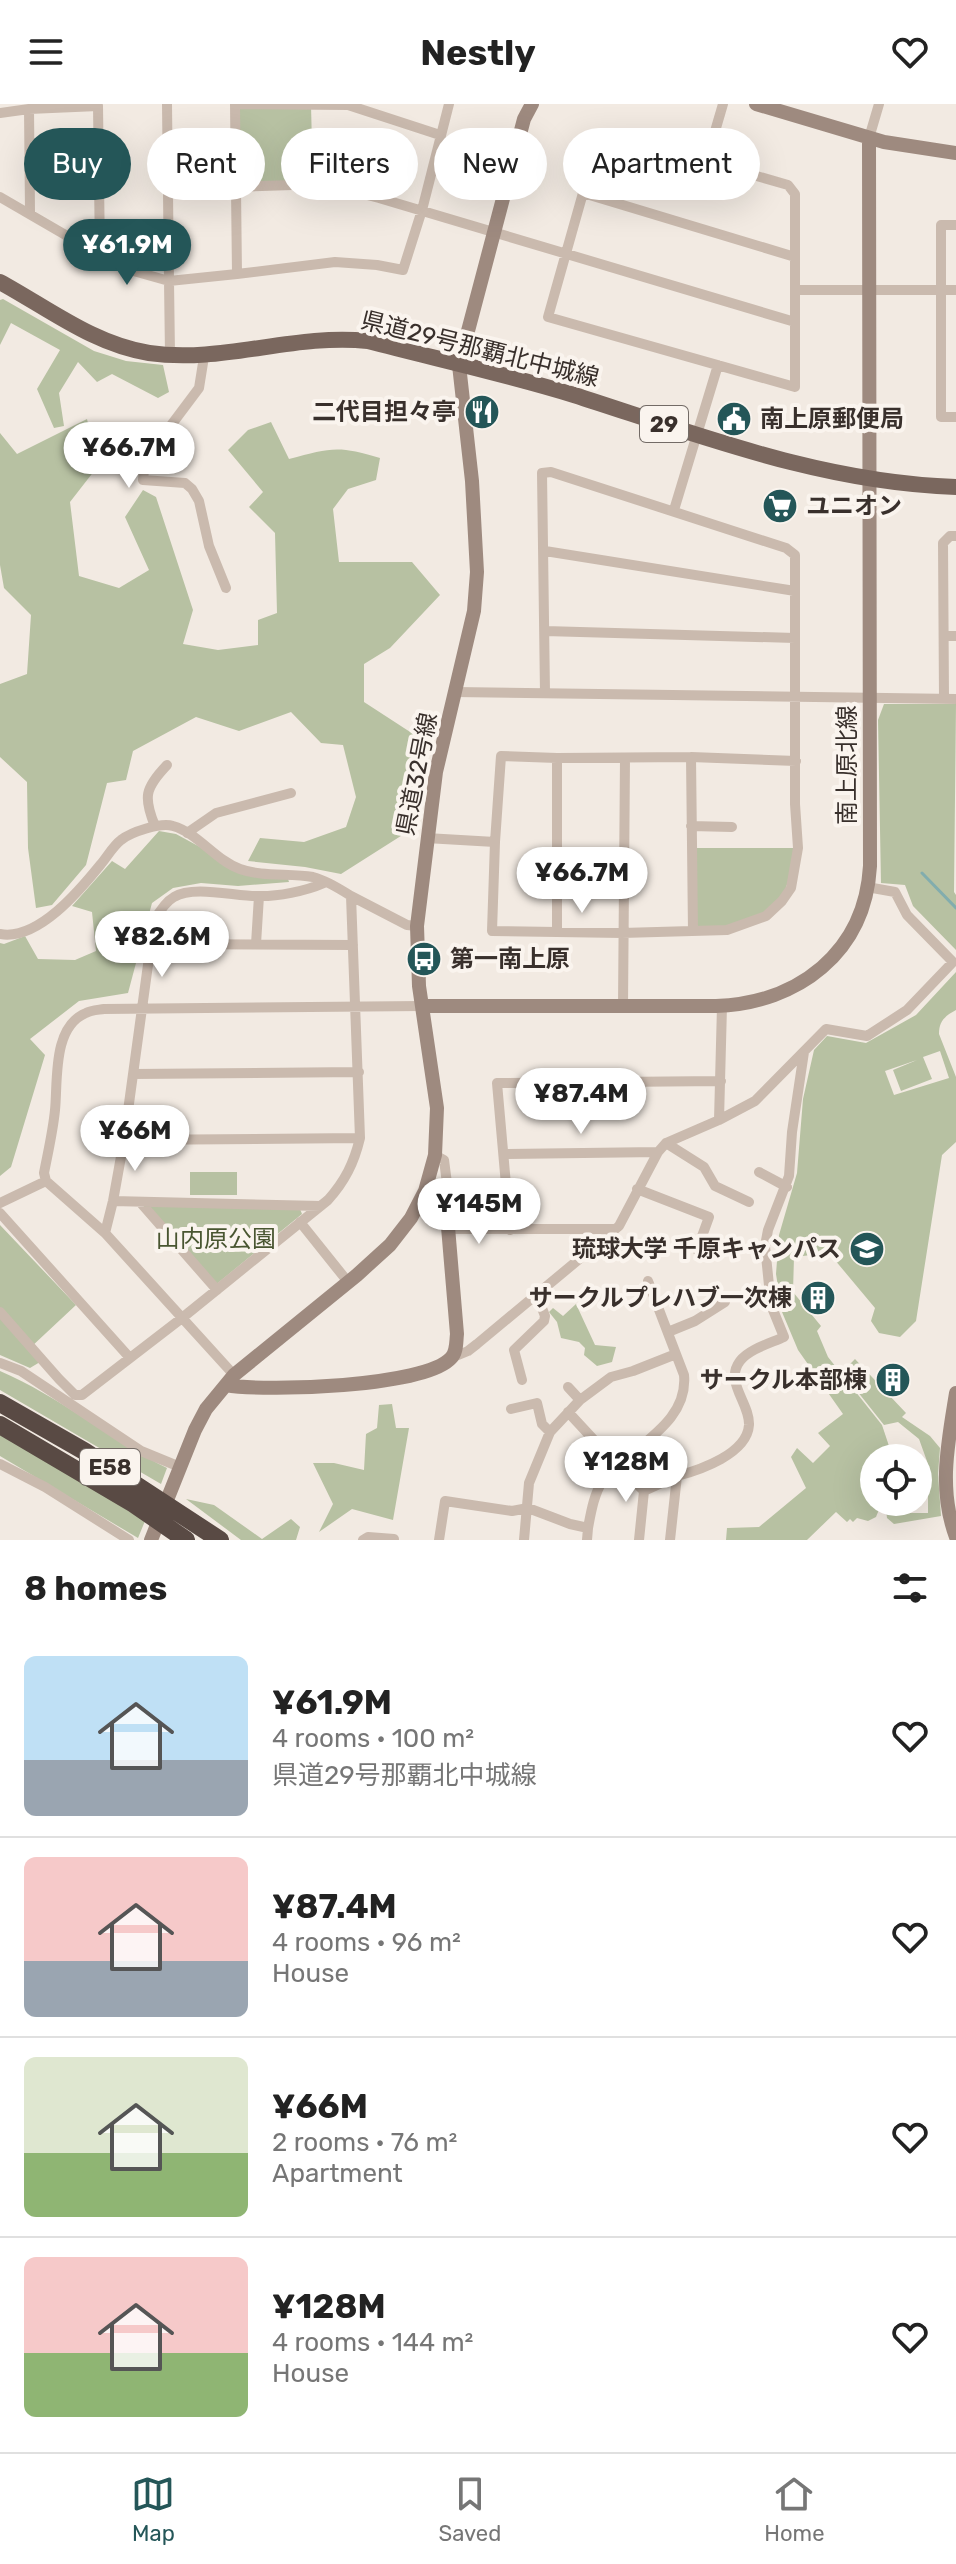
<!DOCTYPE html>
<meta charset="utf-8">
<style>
:root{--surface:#fff;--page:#f2f2f2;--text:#222;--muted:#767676;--line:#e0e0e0;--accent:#245658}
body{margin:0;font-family:Rubik,"Noto Sans JP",sans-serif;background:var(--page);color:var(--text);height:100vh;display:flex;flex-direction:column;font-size:30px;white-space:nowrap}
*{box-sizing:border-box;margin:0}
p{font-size:26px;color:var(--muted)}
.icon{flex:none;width:44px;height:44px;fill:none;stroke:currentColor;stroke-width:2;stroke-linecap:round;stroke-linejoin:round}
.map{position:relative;height:1436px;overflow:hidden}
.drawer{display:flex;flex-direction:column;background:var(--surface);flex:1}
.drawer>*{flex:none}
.guide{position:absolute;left:24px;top:24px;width:908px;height:72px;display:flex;gap:16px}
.controls{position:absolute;left:860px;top:1340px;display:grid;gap:16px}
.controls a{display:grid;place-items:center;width:72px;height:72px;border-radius:50%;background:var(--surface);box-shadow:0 8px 32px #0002;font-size:40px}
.price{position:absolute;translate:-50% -68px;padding:0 18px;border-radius:28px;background:#fff;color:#222;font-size:26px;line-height:52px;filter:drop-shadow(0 2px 4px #0008)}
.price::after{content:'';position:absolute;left:50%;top:48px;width:24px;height:18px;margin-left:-12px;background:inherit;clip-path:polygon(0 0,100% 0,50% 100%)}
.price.selected{background:var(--accent);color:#fff}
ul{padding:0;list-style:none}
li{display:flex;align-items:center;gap:24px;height:200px;padding:0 24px}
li+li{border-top:2px solid var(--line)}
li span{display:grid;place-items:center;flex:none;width:224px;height:160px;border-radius:12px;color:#555}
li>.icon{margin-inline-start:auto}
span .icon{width:96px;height:96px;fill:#fffc;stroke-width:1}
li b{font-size:34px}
h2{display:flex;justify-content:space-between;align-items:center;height:96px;padding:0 24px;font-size:34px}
.pill{padding:0 28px;border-radius:36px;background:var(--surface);box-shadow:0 8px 32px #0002;font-size:28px;line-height:72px}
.pill.selected{background:var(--accent);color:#fff}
header{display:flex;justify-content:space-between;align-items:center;height:104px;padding:0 24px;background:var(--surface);font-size:36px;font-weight:700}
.tab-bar{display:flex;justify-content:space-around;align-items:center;height:112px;border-top:2px solid var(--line);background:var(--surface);font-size:22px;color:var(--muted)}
.tab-bar a{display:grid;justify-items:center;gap:4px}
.tab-bar .selected{color:var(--accent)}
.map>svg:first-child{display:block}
.green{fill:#b7c1a2;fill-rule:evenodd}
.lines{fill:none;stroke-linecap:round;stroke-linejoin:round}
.stream{stroke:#82adae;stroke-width:3}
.street{stroke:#cabaae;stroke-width:10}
.secondary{stroke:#9e8a7f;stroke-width:14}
.primary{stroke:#7a675e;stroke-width:16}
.highway{stroke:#594a44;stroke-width:18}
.labels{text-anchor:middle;stroke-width:8;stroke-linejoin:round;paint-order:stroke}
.shield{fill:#faf4ee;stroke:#736b66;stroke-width:2}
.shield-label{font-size:22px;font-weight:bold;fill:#39302c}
.street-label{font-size:24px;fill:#39302c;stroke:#faf4ee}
.poi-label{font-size:24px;font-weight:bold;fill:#39302c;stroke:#faf4ee;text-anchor:end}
.park-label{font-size:24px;fill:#495631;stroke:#faf4ee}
</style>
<header><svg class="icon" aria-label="menu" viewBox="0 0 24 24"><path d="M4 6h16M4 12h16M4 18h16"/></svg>Nestly<svg class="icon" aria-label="heart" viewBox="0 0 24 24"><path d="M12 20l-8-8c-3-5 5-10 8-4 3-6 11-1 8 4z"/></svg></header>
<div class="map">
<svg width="956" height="1436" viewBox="0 0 956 1436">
<rect width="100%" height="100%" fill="#f2eae2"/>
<path class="green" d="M235 0 311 1 313 80 235 83Z
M3 195 94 247 126 257 163 261 169 288 158 294 112 270 97 278 78 258 59 289 64 322 54 324 37 285 60 246 11 219 0 241V196Z
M87 315 98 362 70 398 79 472 119 484 149 466 125 413 143 386 156 393 193 506 183 540 218 546 258 541V516L277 509 275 429 249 403 263 388 228 346 248 326 271 318 289 355C330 344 338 341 380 354L376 376 348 385 333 405 339 458H412L440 491 390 544 364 560V598L424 637 404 730 341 770 305 763 248 757 260 734 304 738 346 723 356 693 343 641 321 639 291 608 239 627 196 613 133 647 126 676 107 679 86 761 52 801 36 804 28 744 27 678 0 653V580L27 570 31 511 4 484 0 461V329L17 350Z
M884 600H956L954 788 956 791V846L913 802 905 781 881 779 878 616Z
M159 727 176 730 200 743 224 761 288 775 289 778 238 782 201 779 173 784 152 799 128 889 79 897 30 935 45 951 11 1063 0 1072V839L4 840 25 832 38 855 75 856 96 847 92 808 72 802 112 757 125 765Z
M692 744H798L782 797 748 820 693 827Z
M956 868V906C945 912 939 917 939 930L956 973V1038L942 1051 916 1217 900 1233 879 1229 871 1217 875 1204 829 1149 794 1153 793 1188 821 1222 817 1227 828 1253 882 1321 893 1354H874V1398H882L876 1413 868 1417 857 1414 853 1418 850 1415 847 1418 836 1408 807 1436H726L727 1424 759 1423 806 1384 791 1353 797 1344 813 1359 830 1342 818 1329 843 1310 798 1246 782 1208 776 1170 779 1131 797 1069 803 995 814 946 827 932 866 939 916 911ZM940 947 949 974 894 991 885 967 917 956 893 966 901 987 932 975 923 953Z
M190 1068H237V1091H190Z
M140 1098 300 1105 302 1110 213 1183Z
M0 1121 76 1201 30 1244 40 1258 30 1264 0 1251Z
M576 1200 595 1241 616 1243 612 1258 597 1262 584 1251 585 1244 579 1238 561 1234 557 1218 549 1208 553 1204 563 1212Z
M855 1255 906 1309 902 1313 930 1332 940 1344 938 1370 941 1412 894 1420 887 1414 886 1406 896 1401V1409H928V1360L919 1335 898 1318 884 1321 842 1268Z
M0 1267C59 1292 109 1335 167 1364L161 1380 0 1286Z
M392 1300 396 1324H409L393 1416 352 1405 319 1428 333 1400 313 1359H334L364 1366 366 1330 377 1324 379 1301Z
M0 1330 63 1366 145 1417 138 1434 0 1352Z
M186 1395 214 1401 262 1435 291 1415 300 1423 296 1436H241Z"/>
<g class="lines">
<path class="stream" d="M922 769 956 804"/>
<path class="street" d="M167 0 169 177 237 170 235 0 348 1 440 31
M29 5 30 108
M0 9 29 5 98 2 100 151 0 93
M869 34 879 0
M625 37H635L788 81 795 90V283L548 213 592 57 607 43Z
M706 58 723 0
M235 83 324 80 379 94 795 218
M583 89 795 153
M956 121H941V313H956
M100 151 130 166 169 177 170 251
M237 170 335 158 377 161 403 166 422 106 449 0
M795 186H956
M201 250 203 259 199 284 145 356 143 376 185 379 192 385 199 397 209 442 226 484
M674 406 718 261
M545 447 795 487
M545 527 795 534
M944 532H956
M455 588 956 595
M944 594 943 439 950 432H956
M691 653 693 827
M155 722C143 693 145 684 167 661
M691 722 732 723
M187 729 216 709 291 689
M426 734 495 738 492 827 622 829 727 826 766 812 782 797 791 784 798 744 795 700V451L786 444 551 368 542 369 545 589
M495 738 501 652 557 654 691 653 796 657
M351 792 407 821 417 822
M557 828V654
M0 830C38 837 80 786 101 760 107 753 113 742 121 736 131 728 161 718 173 722 198 729 215 756 240 765 262 773 289 769 313 773 326 776 340 785 351 792L360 1034C354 1059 345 1077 328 1096L182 1214 82 1291H75L59 1275 0 1208
M151 840 353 841
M256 840 259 792
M623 902 625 654
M133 970 359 968
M719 1016 722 902
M124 1036 360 1034
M666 1039 704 1063 715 1082 749 1098
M504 1050 658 1048
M435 1051 444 1056 449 1095 448 1111
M759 1068 787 1083
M637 1085 709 1113 697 1146
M113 1097 321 1102
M140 1098 217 1186
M0 1099 46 1077
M0 1109 130 1254
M300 1118 348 1178
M449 1125H615
M510 1126 497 979 721 977
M105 1129 113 1097 124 1036 154 817C159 808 165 798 174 793 193 781 234 792 256 792 277 793 306 787 324 779
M668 1228 695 1217 725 1198
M451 1254 468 1247 477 1240 619 1122 658 1048 666 1039 719 1016 755 997 826 925 867 932 907 906 953 858 907 811 895 788 867 783
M0 1259 21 1267 141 1347 180 1363
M234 1271 105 1129 46 1077 44 1069C48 1048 53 1027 55 1006 58 977 52 923 86 909 91 906 98 906 104 905L422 902
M522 1276 514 1246 544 1217 545 1212 537 1191
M568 1283 580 1296
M511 1305 537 1299 542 1320 550 1328
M568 1308 618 1362 644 1387 639 1436
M0 1360 45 1383 129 1436
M644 1387 677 1372
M363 1436 368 1433 394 1435
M439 1436 445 1397 512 1407 528 1404 570 1420 588 1424C591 1408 594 1390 603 1376 608 1369 615 1364 621 1359 649 1334 688 1312 684 1271L648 1177
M524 1436 529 1379 550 1328 580 1296 611 1273 633 1267 676 1250
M587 1436 588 1424
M670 1436 677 1372C700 1366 747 1350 749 1321 750 1299 724 1278 740 1257 749 1245 771 1239 784 1233L771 1201 765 1142 768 1126 789 1072 792 1028 804 948"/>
<path class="secondary" d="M756 0 884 38 956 49
M422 902H716C798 899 865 849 870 762L869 34
M226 1281C265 1288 425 1283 451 1254 457 1248 456 1238 457 1230L447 1111 439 1096 425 1087
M956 1289C948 1339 938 1385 956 1433
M151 1436 195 1326 206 1305 234 1271 357 1171 390 1141 411 1114 425 1087 435 1051 437 1004 419 882 417 822 436 668 474 507 477 468 472 377 459 261 524 15 532 0"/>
<path class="primary" d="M0 178C48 204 93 240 149 249 222 260 294 229 368 237 437 255 506 270 574 291 699 331 823 379 956 383"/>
<path class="highway" d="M0 1299 84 1347 220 1436
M0 1321 134 1400 186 1436"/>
</g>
<defs>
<symbol id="restaurant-disc" viewBox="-11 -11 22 22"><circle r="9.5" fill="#245658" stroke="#faf4ee"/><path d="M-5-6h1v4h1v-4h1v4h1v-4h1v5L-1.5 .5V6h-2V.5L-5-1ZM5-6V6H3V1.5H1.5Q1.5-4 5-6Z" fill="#fff"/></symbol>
<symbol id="civic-disc" viewBox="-11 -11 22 22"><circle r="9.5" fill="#245658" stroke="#faf4ee"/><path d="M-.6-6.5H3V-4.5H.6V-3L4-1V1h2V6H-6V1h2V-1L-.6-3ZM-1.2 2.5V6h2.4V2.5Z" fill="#fff"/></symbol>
<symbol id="supermarket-disc" viewBox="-11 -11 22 22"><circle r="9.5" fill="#245658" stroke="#faf4ee"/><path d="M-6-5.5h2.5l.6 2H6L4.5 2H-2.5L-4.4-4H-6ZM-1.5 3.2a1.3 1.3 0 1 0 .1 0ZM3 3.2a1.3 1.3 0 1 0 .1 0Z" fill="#fff"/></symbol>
<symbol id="bus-disc" viewBox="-11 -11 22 22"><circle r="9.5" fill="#245658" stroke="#faf4ee"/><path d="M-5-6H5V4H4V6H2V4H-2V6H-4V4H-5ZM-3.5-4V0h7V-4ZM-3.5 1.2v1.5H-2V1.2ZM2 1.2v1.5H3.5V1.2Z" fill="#fff"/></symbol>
<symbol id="university-disc" viewBox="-11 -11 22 22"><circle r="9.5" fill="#245658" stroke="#faf4ee"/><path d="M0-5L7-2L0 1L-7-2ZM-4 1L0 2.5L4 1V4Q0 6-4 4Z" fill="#fff"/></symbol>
<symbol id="building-disc" viewBox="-11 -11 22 22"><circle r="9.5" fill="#245658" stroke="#faf4ee"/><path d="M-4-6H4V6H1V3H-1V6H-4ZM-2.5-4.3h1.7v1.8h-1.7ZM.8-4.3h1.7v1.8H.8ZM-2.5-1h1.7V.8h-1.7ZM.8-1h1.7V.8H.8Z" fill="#fff"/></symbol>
</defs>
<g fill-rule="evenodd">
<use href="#restaurant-disc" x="462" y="288" width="40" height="40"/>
<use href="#civic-disc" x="714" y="295" width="40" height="40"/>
<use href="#supermarket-disc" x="760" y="382" width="40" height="40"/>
<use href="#bus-disc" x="404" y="835" width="40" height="40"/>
<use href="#university-disc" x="847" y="1125" width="40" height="40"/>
<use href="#building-disc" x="798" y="1174" width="40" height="40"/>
<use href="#building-disc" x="873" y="1256" width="40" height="40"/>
</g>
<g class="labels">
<g class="shield">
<rect x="640" y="302" width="48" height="36" rx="6"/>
<rect x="80" y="1345" width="60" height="36" rx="6"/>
</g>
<g class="shield-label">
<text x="664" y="328">29</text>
<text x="110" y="1371">E58</text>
</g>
<g class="street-label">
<text transform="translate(480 245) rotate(14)" y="8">県道29号那覇北中城線</text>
<text transform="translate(847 661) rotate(-90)" y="8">南上原北線</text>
<text transform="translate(417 670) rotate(-79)" y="8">県道32号線</text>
</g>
<g class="poi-label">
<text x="456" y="316">二代目担々亭</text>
<text x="760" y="323" text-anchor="start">南上原郵便局</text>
<text x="806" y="410" text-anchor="start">ユニオン</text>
<text x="450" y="863" text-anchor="start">第一南上原</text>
<text x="841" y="1153">琉球大学 千原キャンパス</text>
<text x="792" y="1202">サークルプレハブ一次棟</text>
<text x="867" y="1284">サークル本部棟</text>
</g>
<g class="park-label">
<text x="216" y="1143">山内原公園</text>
</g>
</g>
</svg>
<div class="controls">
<a><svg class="icon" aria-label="locate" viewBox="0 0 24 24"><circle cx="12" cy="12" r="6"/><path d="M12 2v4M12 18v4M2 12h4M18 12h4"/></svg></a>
</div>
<b class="price selected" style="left:127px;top:183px">¥61.9M</b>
<b class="price" style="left:129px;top:386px">¥66.7M</b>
<b class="price" style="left:582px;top:811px">¥66.7M</b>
<b class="price" style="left:162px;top:875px">¥82.6M</b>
<b class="price" style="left:581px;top:1032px">¥87.4M</b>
<b class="price" style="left:135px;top:1069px">¥66M</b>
<b class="price" style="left:479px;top:1142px">¥145M</b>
<b class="price" style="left:626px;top:1400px">¥128M</b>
<div class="guide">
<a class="pill selected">Buy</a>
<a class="pill">Rent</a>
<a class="pill">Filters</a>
<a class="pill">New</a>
<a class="pill">Apartment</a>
</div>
</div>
<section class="drawer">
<h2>8 homes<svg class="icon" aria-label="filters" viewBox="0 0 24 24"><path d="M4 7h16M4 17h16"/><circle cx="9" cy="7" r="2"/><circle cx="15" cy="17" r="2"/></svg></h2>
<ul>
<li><span style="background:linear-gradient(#bfe0f5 65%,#9aa5b1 0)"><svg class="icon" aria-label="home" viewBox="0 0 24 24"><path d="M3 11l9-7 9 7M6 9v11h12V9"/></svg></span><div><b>¥61.9M</b><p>4 rooms · 100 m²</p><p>県道29号那覇北中城線</p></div><svg class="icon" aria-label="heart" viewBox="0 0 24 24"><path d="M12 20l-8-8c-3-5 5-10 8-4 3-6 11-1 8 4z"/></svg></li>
<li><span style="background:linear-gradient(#f6c9c9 65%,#9aa5b1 0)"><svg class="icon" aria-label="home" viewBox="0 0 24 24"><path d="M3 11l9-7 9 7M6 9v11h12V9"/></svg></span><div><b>¥87.4M</b><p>4 rooms · 96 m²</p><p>House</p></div><svg class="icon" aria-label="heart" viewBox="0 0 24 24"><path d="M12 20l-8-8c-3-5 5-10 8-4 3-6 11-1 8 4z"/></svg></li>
<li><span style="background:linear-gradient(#dfe7d0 60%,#8fb573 0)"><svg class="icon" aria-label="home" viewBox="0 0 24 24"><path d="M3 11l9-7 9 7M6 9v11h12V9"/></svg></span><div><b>¥66M</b><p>2 rooms · 76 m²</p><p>Apartment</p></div><svg class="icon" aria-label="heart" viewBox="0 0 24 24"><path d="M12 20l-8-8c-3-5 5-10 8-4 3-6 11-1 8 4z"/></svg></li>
<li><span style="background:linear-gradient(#f6c9c9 60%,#8fb573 0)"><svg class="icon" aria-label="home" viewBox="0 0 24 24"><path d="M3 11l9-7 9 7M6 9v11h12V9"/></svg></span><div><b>¥128M</b><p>4 rooms · 144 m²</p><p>House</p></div><svg class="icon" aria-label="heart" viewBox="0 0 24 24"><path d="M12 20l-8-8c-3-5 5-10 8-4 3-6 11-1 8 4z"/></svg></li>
</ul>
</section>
<nav class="tab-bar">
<a class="selected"><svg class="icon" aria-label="map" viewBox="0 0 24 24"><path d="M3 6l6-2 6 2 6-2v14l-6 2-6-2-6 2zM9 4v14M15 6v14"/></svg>Map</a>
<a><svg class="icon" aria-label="saved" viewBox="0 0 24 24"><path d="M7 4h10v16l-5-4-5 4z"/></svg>Saved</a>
<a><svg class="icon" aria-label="home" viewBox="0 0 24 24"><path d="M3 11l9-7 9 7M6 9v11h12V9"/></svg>Home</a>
</nav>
